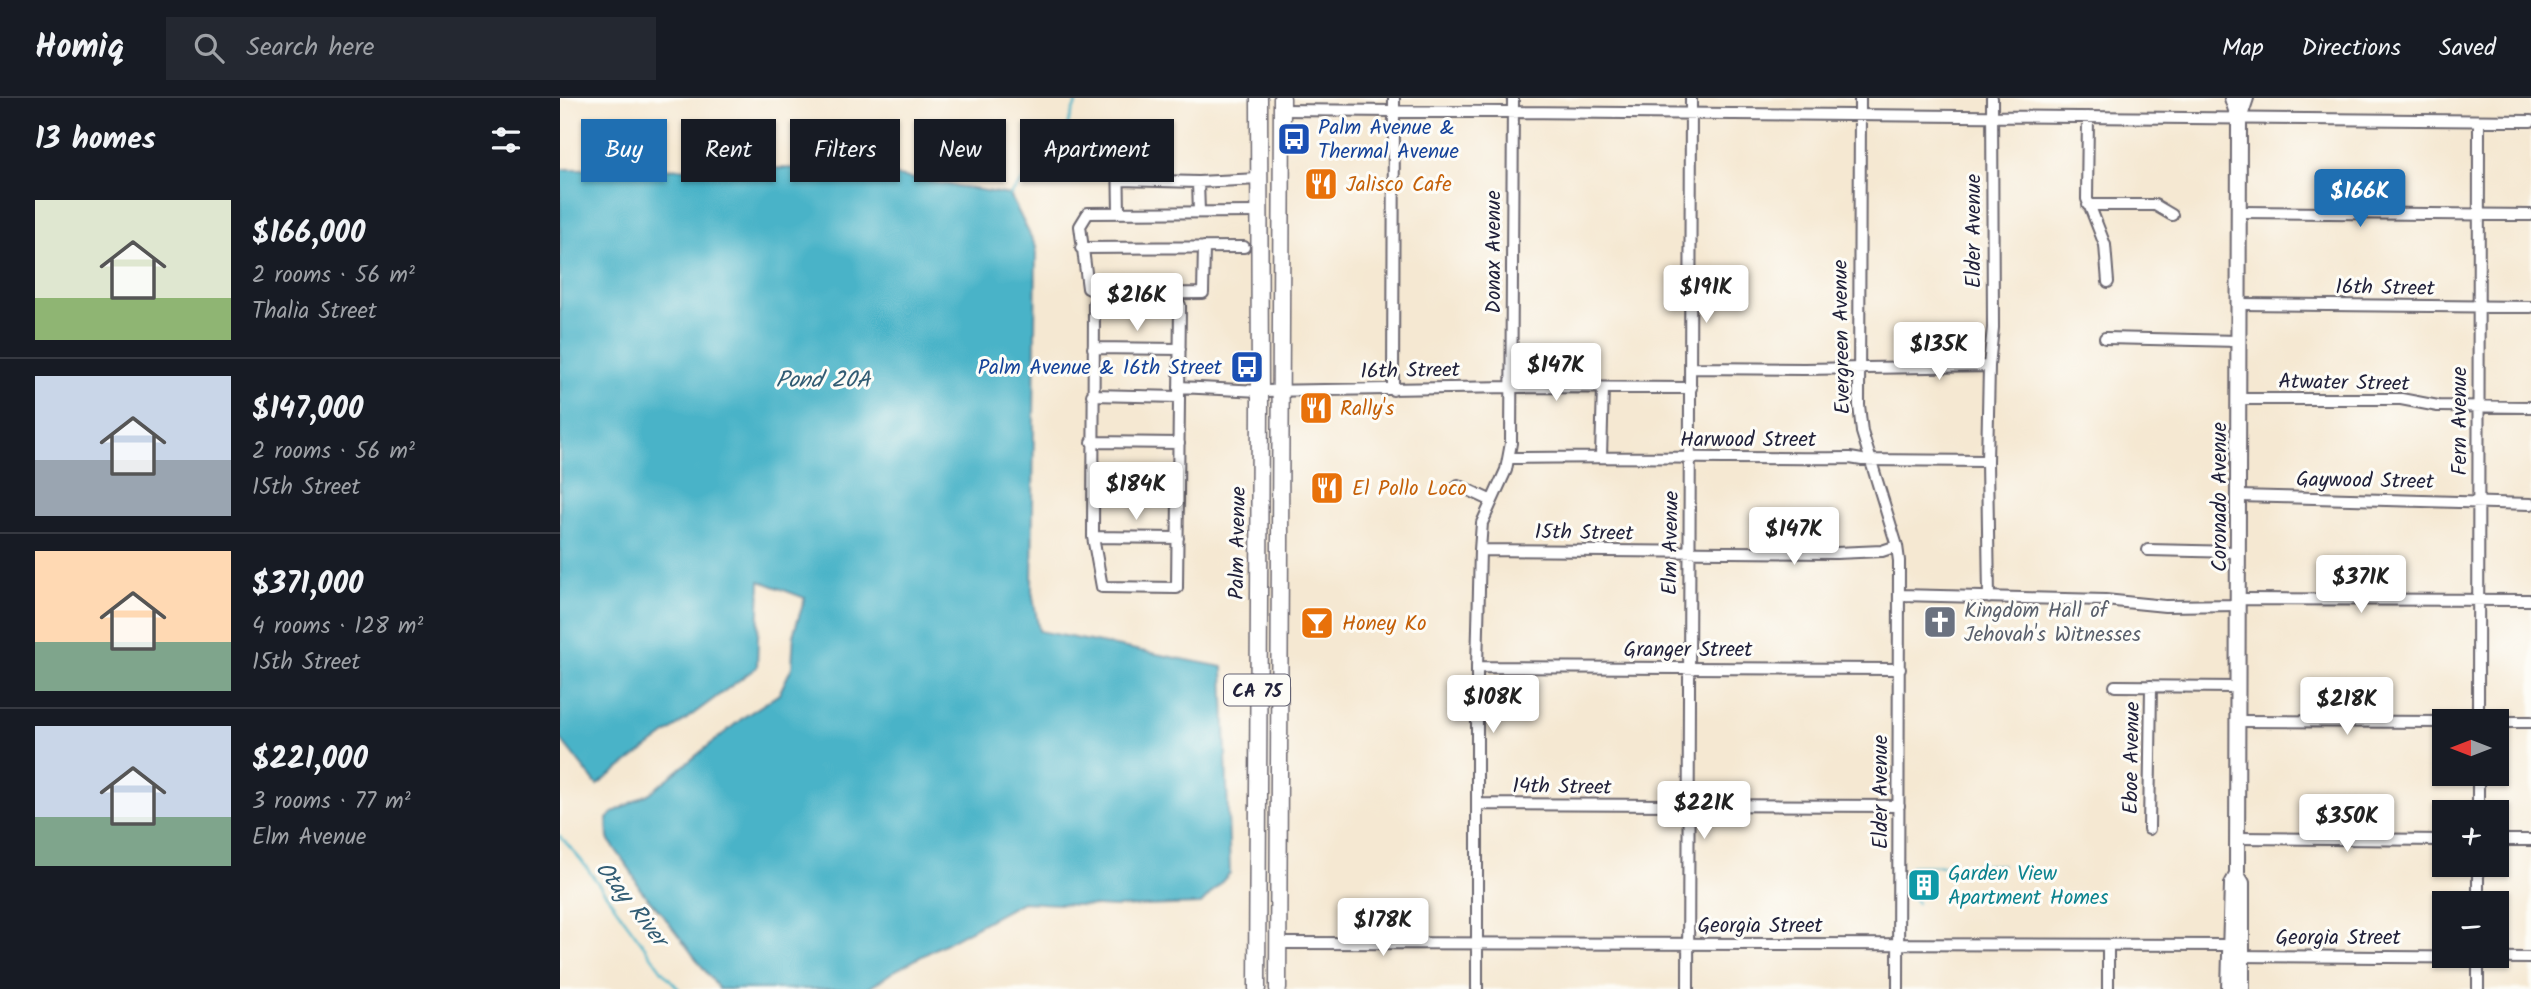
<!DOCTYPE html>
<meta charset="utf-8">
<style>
:root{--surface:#171b24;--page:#242831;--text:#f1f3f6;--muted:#9ea1a6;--line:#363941;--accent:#1f6fb2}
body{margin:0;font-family:Kalam,sans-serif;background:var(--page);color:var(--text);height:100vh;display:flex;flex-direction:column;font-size:26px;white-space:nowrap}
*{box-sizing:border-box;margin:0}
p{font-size:23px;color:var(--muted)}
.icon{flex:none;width:38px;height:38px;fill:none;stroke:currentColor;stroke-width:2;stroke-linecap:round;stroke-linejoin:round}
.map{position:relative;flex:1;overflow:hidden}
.drawer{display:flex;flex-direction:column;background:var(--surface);width:560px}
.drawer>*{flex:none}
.hud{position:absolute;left:21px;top:21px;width:665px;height:63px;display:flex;gap:14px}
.needle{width:46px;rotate:270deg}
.controls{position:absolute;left:1872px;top:611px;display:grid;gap:14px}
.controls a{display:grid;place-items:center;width:77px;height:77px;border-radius:0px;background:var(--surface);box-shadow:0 2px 5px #0004;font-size:35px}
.price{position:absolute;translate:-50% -60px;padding:0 16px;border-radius:7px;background:#fff;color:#222;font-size:23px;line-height:46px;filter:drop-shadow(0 2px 4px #0008)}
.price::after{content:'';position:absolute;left:50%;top:42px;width:21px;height:16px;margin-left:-10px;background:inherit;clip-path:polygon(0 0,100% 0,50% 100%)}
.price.active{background:var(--accent);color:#fff}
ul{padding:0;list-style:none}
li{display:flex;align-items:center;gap:21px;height:175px;padding:0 35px}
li+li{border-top:2px solid var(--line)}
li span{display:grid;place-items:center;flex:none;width:196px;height:140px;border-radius:0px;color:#555}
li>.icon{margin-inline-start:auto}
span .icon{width:84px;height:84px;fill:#fffc;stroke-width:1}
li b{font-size:30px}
h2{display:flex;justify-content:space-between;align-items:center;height:84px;padding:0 35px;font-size:30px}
.chip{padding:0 24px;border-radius:0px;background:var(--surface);box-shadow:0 2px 5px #0004;font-size:24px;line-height:63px}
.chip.active{background:var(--accent);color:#fff}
header{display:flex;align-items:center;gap:42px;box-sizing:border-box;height:98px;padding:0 35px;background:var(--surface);border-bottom:2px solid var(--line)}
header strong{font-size:33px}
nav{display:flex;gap:38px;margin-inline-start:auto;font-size:24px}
.search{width:490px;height:63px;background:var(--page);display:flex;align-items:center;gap:18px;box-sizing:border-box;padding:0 24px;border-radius:0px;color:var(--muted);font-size:26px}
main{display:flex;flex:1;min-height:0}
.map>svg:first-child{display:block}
.water{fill:#4ab3c8;stroke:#366a82;stroke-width:2}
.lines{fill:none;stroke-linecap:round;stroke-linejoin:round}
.stream{stroke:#4ab3c8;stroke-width:2.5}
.minor-casing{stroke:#6c6770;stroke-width:14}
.major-casing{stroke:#6c6770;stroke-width:18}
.highway-casing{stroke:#6c6770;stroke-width:19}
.minor{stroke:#fff;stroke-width:10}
.major{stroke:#fff;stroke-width:14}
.highway{stroke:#fff;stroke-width:16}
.labels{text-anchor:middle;stroke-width:6;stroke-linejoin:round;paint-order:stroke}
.shield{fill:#fdfcf7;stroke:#646373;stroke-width:2}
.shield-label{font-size:19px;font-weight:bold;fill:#22223b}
.transit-label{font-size:21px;fill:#164399;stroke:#fdfcf7;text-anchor:start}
.food-label{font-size:21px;fill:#c56008;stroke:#fdfcf7;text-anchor:start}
.street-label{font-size:21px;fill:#22223b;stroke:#fdfcf7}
.worship-label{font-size:21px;fill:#5b616d;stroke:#fdfcf7;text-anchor:start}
.culture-label{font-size:21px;fill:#0d838f;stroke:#fdfcf7;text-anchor:start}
.water-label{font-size:23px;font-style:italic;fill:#325c73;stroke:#fdfcf7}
</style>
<header>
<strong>Homiq</strong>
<div class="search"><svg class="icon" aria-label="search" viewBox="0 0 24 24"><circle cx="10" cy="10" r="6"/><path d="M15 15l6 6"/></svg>Search here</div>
<nav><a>Map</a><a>Directions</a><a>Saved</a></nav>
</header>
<main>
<section class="drawer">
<h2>13 homes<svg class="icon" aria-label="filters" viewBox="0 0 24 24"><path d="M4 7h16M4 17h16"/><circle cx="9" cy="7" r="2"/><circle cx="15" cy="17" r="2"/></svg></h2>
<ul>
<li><span style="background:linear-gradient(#dfe7d0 70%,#8fb573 0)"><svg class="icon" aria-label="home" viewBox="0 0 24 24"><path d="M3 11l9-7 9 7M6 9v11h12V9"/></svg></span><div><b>$166,000</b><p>2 rooms · 56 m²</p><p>Thalia Street</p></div></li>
<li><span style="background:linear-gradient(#c9d6e8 60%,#9aa5b1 0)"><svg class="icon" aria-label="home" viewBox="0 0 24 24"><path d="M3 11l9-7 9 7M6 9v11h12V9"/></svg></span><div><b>$147,000</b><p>2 rooms · 56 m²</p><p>15th Street</p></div></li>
<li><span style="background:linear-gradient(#ffd9b3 65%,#7fa58c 0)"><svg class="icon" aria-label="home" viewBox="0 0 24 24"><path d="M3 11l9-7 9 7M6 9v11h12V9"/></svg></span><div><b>$371,000</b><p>4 rooms · 128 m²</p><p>15th Street</p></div></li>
<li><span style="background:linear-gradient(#c9d6e8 65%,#7fa58c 0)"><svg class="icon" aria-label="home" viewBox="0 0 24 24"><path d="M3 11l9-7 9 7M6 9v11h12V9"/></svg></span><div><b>$221,000</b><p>3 rooms · 77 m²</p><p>Elm Avenue</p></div></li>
</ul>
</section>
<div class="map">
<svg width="1971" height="891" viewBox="0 0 1971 891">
<rect width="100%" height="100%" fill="#fdfcf7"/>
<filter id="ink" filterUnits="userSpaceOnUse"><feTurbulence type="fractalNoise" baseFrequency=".0143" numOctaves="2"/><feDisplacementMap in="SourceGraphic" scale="14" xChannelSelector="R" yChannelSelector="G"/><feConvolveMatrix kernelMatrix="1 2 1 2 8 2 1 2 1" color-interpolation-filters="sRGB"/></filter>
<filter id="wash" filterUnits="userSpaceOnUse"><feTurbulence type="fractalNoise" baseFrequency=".00686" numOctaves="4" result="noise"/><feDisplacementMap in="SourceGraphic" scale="28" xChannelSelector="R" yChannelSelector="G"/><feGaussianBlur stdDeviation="1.57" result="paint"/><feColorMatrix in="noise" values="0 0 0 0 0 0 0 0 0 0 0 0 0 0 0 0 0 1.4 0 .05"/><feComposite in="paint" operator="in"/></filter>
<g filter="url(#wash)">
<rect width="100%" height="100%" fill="#f5e8d2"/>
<path class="water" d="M290 70 450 97 476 149 472 493 479 533 663 569 670 775 641 806 555 809 462 804 334 873 308 891H159L102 816 80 791 71 773 48 741 47 721 54 714 90 695 184 619 219 596 232 569 234 534 245 500 200 483 197 569 37 687 0 640V71Z"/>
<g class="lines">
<path class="stream" d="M450 97 503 38 518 0
M0 738 21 762 103 874 119 891
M1357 805 1354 801 1351 768 1441 767"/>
</g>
</g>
<g filter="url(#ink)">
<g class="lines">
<defs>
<path id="minor" d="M1300 0 1299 307 1302 334 1337 448 1339 463 1338 891
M722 12 1971 23
M1528 19 1527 101 1545 147 1548 184
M558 55 559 115
M560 82 638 84 699 81
M638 84 639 114
M1528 107H1595L1612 117
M1679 114 1971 117
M644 149 643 195 540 196 528 190 520 128 528 115 700 114
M521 150 684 149
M534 205 620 207 617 490 542 489 533 439Z
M1679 206 1971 209
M1545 240 1679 243
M533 250 620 251
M1131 270 1244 271 1429 268
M619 289 700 293 952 289 1131 290
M833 292 834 0
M532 297 619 299
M1680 301H1841L1878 308 1971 309
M532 344 619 345
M1041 358 1043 290
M950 360C1063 358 1177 361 1290 360L1302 362 1427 363
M898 387 932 403
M533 392 618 394
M1679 398 1971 406
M533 439 618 440
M920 452 1276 455 1322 453 1337 448
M1588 452 1679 454
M1340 497 1545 502 1605 508 1679 507
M1429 500 1427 363 1429 268 1433 230 1432 0
M1679 501 1971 502
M917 569 1340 571
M1555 588 1678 589
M1678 623 1885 624
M1918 623 1919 23
M1937 624H1971
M917 706 1339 708
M1918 714V676
M1589 731 1591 588
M1677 740 1885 742
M1937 742H1971
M1918 805V766
M718 845 1675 847
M1676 858 1971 860
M1918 858V891
M917 891V569L920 452 922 425 946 372 951 345 953 0
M1128 891 1131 0
M1548 891V847"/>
<path id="major" d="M1672 0 1679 21
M1669 891 1672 786 1677 777
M1682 891V785L1677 777 1679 21 1686 0"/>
<path id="highway" d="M697 891 700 304 699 0
M718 891 722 0"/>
</defs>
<use href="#minor" class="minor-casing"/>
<use href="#major" class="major-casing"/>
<use href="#highway" class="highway-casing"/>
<use href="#minor" class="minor"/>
<use href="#major" class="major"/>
<use href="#highway" class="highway"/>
</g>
</g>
<defs>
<symbol id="bus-square" viewBox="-11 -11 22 22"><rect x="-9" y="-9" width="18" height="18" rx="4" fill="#1a4fb4" stroke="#fdfcf7"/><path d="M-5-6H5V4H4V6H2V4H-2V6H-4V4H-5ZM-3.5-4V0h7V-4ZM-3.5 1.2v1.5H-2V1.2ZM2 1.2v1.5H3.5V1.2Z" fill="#fff"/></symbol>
<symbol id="restaurant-square" viewBox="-11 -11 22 22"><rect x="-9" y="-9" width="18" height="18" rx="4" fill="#e8710a" stroke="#fdfcf7"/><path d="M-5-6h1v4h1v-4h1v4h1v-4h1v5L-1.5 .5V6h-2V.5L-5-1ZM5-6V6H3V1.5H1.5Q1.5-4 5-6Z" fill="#fff"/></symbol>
<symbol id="church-square" viewBox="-11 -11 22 22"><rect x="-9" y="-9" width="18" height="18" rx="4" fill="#6b7280" stroke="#fdfcf7"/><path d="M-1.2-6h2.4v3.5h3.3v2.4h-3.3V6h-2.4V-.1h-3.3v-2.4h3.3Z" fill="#fff"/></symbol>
<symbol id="bar-square" viewBox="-11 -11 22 22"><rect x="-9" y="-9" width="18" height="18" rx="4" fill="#e8710a" stroke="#fdfcf7"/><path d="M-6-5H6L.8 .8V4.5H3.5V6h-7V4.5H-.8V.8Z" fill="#fff"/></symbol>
<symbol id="building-square" viewBox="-11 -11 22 22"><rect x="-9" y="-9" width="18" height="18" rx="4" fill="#0f9aa8" stroke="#fdfcf7"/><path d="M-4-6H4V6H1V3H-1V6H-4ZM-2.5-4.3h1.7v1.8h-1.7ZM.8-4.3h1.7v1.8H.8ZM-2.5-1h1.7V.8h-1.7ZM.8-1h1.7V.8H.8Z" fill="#fff"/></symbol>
</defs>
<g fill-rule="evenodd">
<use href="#bus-square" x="715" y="22" width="38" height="38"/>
<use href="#restaurant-square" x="742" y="67" width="38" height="38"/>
<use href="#bus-square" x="668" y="250" width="38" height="38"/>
<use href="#restaurant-square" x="737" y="291" width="38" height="38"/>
<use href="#restaurant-square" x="748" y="371" width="38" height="38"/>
<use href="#church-square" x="1361" y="505" width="38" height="38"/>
<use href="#bar-square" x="738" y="506" width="38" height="38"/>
<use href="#building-square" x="1345" y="768" width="38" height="38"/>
</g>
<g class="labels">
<rect class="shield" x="664" y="576.5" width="66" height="31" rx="5"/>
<g class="shield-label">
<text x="697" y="599">CA 75</text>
</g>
<g class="transit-label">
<text x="758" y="36">Palm Avenue &amp;<tspan x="758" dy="24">Thermal Avenue</tspan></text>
<text x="662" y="276" text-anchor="end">Palm Avenue &amp; 16th Street</text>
</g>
<g class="food-label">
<text x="786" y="93">Jalisco Cafe</text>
<text x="780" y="317">Rally's</text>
<text x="792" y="397">El Pollo Loco</text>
<text x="782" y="532">Honey Ko</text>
</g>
<g class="street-label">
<text transform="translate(1413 133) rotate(-90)" y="7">Elder Avenue</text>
<text transform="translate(933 154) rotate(-90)" y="7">Donax Avenue</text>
<text transform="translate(1825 189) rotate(1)" y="7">16th Street</text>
<text transform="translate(1281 239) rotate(-91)" y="7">Evergreen Avenue</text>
<text transform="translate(850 272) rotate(-1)" y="7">16th Street</text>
<text transform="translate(1784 284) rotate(1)" y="7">Atwater Street</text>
<text transform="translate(1899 323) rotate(-90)" y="7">Fern Avenue</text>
<text x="1188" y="348">Harwood Street</text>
<text transform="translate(1805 382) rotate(1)" y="7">Gaywood Street</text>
<text transform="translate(1659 399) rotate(-90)" y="7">Coronado Avenue</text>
<text transform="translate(1024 434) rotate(1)" y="7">15th Street</text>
<text transform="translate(677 445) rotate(-89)" y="7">Palm Avenue</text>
<text transform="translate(1110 445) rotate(-89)" y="7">Elm Avenue</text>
<text x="1128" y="558">Granger Street</text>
<text transform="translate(1571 660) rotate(-89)" y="7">Eboe Avenue</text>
<text transform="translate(1002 688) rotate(1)" y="7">14th Street</text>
<text transform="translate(1320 694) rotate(-90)" y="7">Elder Avenue</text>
<text x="1200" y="834">Georgia Street</text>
<text x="1778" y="846">Georgia Street</text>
</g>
<g class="worship-label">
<text x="1404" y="519">Kingdom Hall of<tspan x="1404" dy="24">Jehovah's Witnesses</tspan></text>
</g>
<g class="culture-label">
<text x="1388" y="782">Garden View<tspan x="1388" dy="24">Apartment Homes</tspan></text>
</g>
<g class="water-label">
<text x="263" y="289">Pond 20A</text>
<text transform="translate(72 805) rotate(52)" y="8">Otay River</text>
</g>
</g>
</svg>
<div class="controls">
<a><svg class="needle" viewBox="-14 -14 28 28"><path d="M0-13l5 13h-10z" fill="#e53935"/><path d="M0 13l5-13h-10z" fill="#9ea1a6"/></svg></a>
<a>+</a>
<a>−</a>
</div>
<b class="price active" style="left:1800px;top:131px">$166K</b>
<b class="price" style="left:1146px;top:227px">$191K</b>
<b class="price" style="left:577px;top:235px">$216K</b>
<b class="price" style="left:1379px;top:284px">$135K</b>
<b class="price" style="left:996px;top:305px">$147K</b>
<b class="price" style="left:576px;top:424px">$184K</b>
<b class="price" style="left:1234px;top:469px">$147K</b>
<b class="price" style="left:1801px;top:517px">$371K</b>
<b class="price" style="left:933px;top:637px">$108K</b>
<b class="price" style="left:1787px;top:639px">$218K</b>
<b class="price" style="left:1144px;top:743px">$221K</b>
<b class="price" style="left:1787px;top:756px">$350K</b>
<b class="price" style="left:823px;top:860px">$178K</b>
<div class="hud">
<a class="chip active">Buy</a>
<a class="chip">Rent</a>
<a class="chip">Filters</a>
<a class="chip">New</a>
<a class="chip">Apartment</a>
</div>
</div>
</main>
